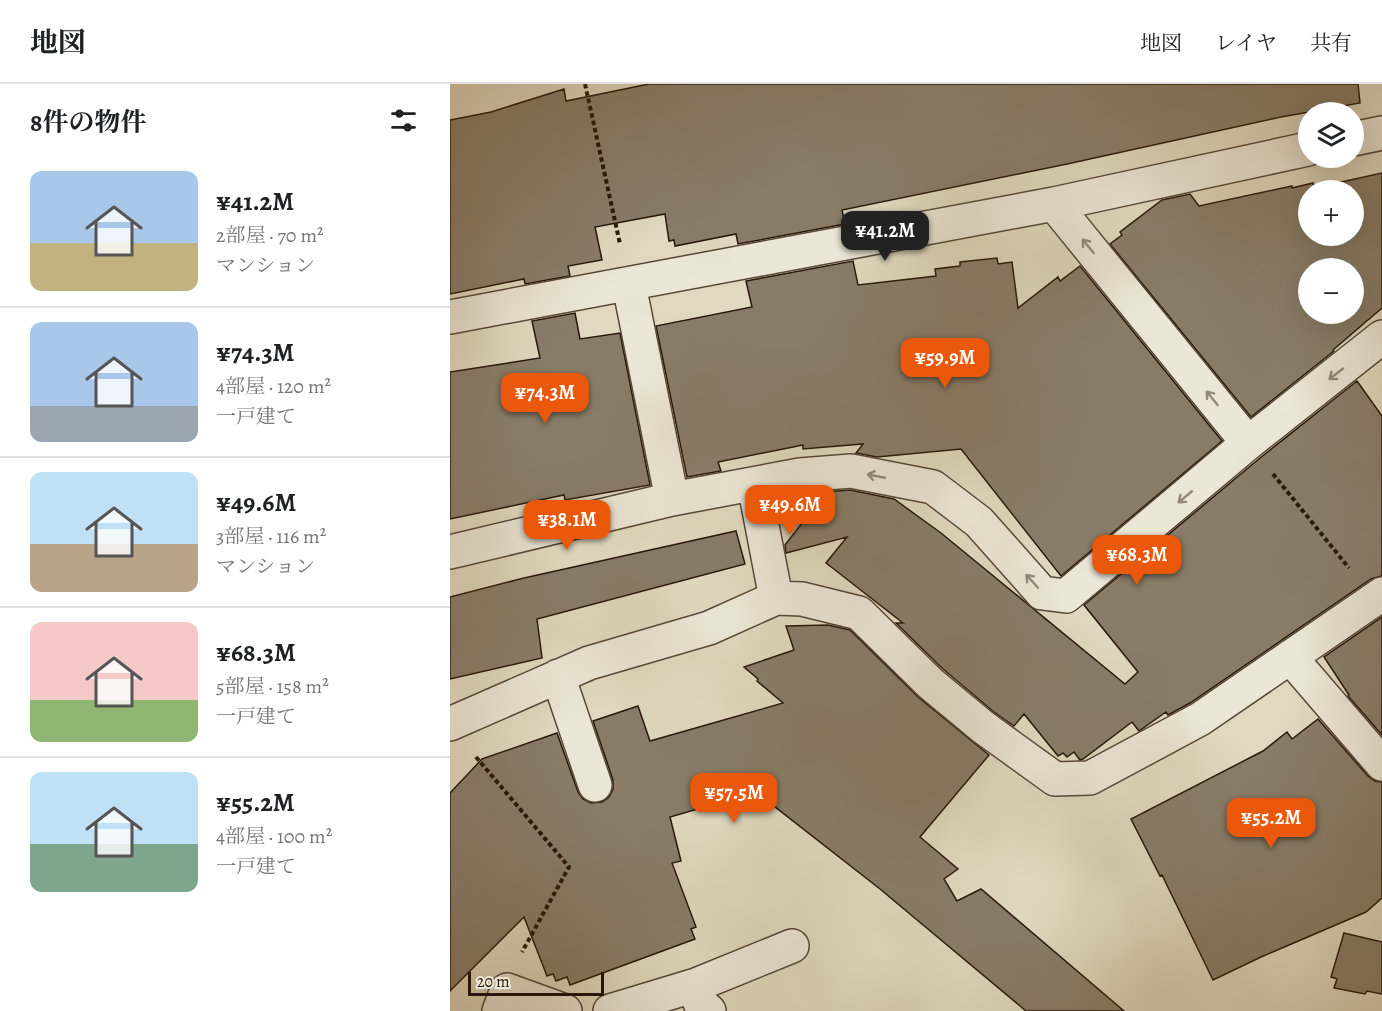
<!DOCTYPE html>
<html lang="ja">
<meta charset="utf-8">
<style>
:root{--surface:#fff;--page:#f2f2f2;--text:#202124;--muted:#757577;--line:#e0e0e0;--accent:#ea580c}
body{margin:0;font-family:Alegreya,"Noto Serif JP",serif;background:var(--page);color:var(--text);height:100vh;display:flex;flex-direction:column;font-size:22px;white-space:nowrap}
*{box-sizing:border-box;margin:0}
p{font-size:20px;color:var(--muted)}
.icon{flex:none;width:33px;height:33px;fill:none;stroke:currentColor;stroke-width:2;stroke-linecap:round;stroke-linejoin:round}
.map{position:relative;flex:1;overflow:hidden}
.panel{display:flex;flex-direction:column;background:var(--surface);width:450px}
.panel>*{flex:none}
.controls{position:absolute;left:848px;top:18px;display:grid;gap:12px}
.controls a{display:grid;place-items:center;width:66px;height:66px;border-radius:50%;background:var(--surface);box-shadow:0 6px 24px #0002;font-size:30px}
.scale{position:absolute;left:18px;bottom:15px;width:136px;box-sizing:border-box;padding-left:6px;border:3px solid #29180a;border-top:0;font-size:16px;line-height:21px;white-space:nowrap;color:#29180a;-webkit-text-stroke:4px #ebe6d5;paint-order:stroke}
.price{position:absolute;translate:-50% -51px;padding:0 14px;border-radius:12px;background:var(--accent);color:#fff;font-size:20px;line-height:39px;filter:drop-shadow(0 2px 3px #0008)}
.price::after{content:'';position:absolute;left:50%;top:36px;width:18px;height:14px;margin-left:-9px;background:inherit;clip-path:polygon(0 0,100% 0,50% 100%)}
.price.current{background:#222;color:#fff}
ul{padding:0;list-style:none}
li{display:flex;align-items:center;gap:18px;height:150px;padding:0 30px}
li+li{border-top:2px solid var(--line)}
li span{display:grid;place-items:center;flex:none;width:168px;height:120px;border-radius:12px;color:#555}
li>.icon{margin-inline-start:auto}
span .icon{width:72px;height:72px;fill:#fffc;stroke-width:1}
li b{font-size:26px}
h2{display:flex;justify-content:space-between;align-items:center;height:72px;padding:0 30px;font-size:26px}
header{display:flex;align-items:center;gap:36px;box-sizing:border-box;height:84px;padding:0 30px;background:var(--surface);border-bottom:2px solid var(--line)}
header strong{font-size:28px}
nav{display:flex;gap:33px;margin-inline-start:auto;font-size:21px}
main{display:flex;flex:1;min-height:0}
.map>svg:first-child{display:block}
.building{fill:#887c68;stroke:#29180a;stroke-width:1.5;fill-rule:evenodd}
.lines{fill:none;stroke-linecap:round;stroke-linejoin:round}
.minor-casing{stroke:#574837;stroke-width:36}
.path{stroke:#29180a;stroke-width:4;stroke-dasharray:4.5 3;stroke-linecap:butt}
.minor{stroke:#ebe6d5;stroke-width:33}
.oneway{stroke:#94897a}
</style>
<header>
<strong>地図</strong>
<nav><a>地図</a><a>レイヤ</a><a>共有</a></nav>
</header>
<main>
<section class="panel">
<h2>8件の物件<svg class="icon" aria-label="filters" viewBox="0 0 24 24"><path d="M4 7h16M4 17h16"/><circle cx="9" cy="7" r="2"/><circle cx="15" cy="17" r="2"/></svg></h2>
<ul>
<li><span style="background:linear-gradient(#a9c7e8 60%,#c2b280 0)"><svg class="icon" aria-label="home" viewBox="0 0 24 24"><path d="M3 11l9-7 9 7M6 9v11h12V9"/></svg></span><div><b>¥41.2M</b><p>2部屋 · 70 m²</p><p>マンション</p></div></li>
<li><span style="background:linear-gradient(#a9c7e8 70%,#9aa5b1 0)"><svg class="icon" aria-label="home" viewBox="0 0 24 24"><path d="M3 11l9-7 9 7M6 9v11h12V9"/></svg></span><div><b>¥74.3M</b><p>4部屋 · 120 m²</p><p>一戸建て</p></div></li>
<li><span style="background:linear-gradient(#bfe0f5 60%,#b9a48a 0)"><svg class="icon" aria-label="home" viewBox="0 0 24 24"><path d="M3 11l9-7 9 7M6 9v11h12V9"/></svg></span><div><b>¥49.6M</b><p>3部屋 · 116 m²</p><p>マンション</p></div></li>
<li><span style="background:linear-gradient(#f6c9c9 65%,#8fb573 0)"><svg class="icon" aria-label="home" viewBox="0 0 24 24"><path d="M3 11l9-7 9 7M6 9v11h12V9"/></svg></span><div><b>¥68.3M</b><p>5部屋 · 158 m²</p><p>一戸建て</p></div></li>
<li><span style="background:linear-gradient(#bfe0f5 60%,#7fa58c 0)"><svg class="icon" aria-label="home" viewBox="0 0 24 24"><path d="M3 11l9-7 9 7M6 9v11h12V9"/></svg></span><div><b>¥55.2M</b><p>4部屋 · 100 m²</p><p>一戸建て</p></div></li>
</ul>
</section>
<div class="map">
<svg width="932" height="927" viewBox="0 0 932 927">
<rect width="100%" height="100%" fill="#e0d9bf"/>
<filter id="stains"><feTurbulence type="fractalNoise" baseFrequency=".00333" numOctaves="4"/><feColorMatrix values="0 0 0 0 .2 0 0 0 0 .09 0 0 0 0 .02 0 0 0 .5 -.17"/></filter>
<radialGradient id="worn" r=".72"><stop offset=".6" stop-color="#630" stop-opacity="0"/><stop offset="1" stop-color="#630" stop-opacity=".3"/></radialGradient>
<path class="building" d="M199 0H908L910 19 831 33 617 80 392 126 395 140 288 160 286 150 225 162 224 156 219 157 215 130 145 143 152 176 118 182 120 192 75 200 74 195 0 210V36L41 28 114 5 116 17Z
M932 89V224L883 266 884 267 801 333 660 160 672 151 670 148 712 116 740 110 749 122 842 102V104L863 99 864 104ZM858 106H903V152H858ZM858 184H903V230H858Z
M547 174 548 180 562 178 568 224 608 193 610 197 630 182 772 357 611 492 511 365 427 373 406 369 413 360 353 365V361L268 378 271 387 237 393 206 242 302 223 296 197 403 177 408 201 486 192 485 185 510 182V178Z
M125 229 130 255 170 249 200 401 115 416 114 411 0 435V288L90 274 82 237Z
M907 297 932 332V492L921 495 740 619 718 631 716 628 689 647 682 638 633 675 630 676 624 668 617 673 613 669 608 672 574 630 564 642 544 628 493 585 446 539H453L376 479 397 453 336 469 335 461 376 408 400 406 444 415 491 449 675 600 688 588 634 521 810 374Z
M286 447 295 480 87 535 92 574 0 595V513L74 494Z
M932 533V651L898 612 899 611 874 573Z
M378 541 400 546 468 613 539 671 470 753 508 785 494 795 507 817 531 805 674 927H576L430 805 306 708 220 733 231 777 222 779 246 843 241 845 245 855 120 901 117 893 106 897 103 890 97 892 74 833 0 907V709L32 675 107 649 128 708 133 715 141 719 152 718 159 713 163 705V696L143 637 188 622 200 657 333 619 307 597 308 595 294 583 344 566 336 542Z
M868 635 918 692 925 697 932 698V814L916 828 811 873 763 896 712 791 710 792 681 735 813 667 837 648 842 655Z
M894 849 932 858V910L917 907 915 910 884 904 887 895 881 893Z"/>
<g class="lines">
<defs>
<path id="minor" d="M903 55 932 49
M604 120 798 359
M179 201 222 415
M0 233 604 120 858 65
M304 400 326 514
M0 468 222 415 350 391 401 387 483 403 529 438 592 509 616 512 798 359 932 253
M840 573 932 680
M108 592 145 701
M0 640 139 579 259 544 326 514 352 515 409 529 480 599 533 643 605 695 640 694 750 635 932 510
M246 901 250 919 259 927
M49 927 57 906 115 927
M160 927 246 901 342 862"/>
</defs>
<use href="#minor" class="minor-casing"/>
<path class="path" d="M135 0 170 160
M823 390 899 484
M26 673 119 783 72 868"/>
<use href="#minor" class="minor"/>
</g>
<defs><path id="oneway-shaft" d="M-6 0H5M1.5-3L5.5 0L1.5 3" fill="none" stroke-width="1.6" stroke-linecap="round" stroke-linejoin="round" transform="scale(1.5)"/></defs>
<g class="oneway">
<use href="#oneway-shaft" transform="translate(638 162) rotate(-129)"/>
<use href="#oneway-shaft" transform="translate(886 290) rotate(142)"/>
<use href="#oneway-shaft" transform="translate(762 314) rotate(-129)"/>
<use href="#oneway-shaft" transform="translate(426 392) rotate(-169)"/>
<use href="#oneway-shaft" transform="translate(735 413) rotate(140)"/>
<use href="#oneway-shaft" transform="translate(582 497) rotate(-132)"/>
</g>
<rect width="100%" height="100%" filter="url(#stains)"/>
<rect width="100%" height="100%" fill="url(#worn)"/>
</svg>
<div class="controls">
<a><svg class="icon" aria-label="layers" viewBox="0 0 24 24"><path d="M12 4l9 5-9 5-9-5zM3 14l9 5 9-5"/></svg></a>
<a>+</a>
<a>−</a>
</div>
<div class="scale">20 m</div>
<b class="price current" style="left:435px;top:178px">¥41.2M</b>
<b class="price" style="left:495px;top:305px">¥59.9M</b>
<b class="price" style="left:95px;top:340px">¥74.3M</b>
<b class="price" style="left:340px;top:452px">¥49.6M</b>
<b class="price" style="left:117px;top:467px">¥38.1M</b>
<b class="price" style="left:687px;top:502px">¥68.3M</b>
<b class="price" style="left:284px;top:740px">¥57.5M</b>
<b class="price" style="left:821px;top:765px">¥55.2M</b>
</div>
</main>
